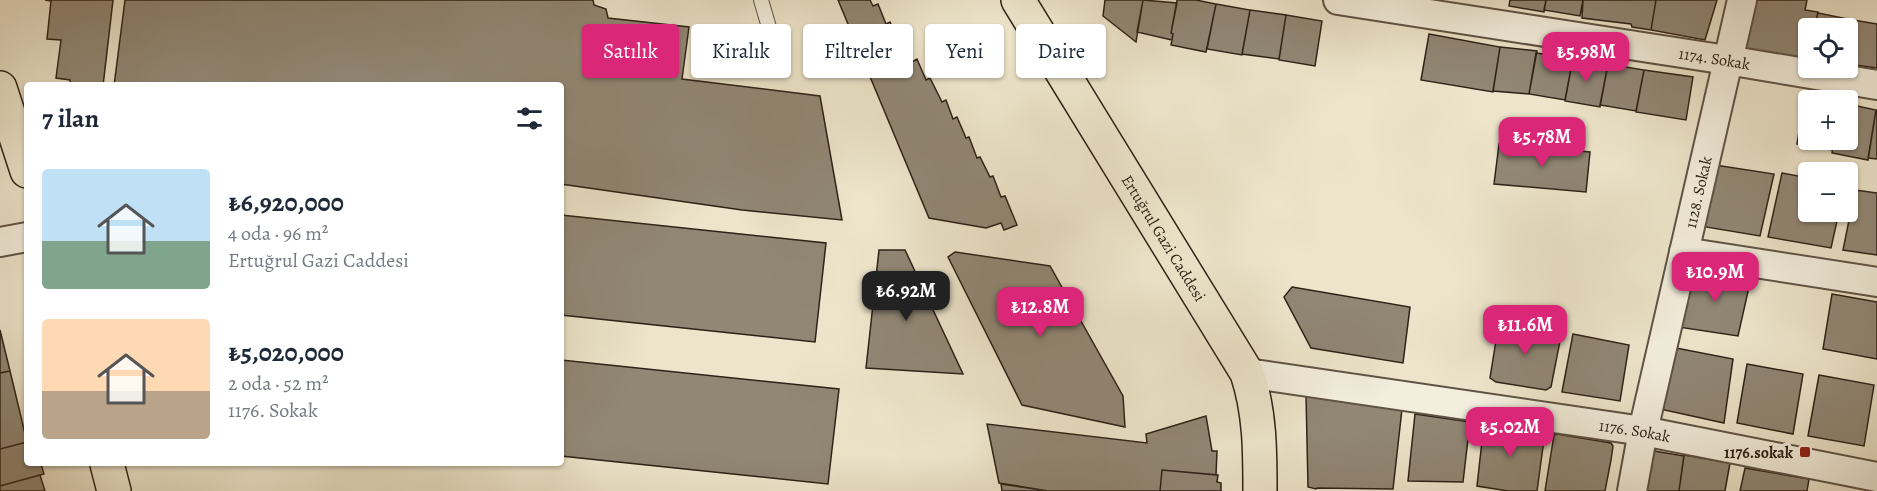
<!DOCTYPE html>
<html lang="tr">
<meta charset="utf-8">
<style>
:root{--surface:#fff;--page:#f6f6f7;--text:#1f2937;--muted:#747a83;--accent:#db2777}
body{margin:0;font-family:Alegreya,serif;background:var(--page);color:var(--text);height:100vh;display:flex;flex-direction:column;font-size:22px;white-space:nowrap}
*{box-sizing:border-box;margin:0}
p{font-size:20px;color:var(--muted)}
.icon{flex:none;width:33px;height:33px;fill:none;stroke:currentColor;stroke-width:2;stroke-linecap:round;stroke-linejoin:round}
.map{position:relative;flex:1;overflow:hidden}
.drawer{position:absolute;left:24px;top:82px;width:540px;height:384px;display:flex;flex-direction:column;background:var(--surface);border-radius:6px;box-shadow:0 2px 4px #0004}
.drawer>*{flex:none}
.guide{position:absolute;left:582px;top:24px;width:570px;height:54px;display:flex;gap:12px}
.buttons{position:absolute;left:1798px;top:18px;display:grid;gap:12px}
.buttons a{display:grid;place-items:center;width:60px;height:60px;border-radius:6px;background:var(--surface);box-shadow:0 2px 4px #0004;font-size:30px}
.price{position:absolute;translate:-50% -51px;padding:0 14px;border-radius:12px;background:var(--accent);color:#fff;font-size:20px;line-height:39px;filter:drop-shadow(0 2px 3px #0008)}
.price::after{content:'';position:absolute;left:50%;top:36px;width:18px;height:14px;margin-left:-9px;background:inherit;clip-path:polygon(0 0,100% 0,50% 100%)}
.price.current{background:#222;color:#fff}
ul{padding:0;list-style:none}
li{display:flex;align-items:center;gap:18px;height:150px;padding:0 18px}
li span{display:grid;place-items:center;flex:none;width:168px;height:120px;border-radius:6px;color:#555}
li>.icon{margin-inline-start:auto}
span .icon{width:72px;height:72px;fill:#fffc;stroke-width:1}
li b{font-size:26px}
h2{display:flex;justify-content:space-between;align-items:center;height:72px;padding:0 18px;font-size:26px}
.tag{padding:0 21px;border-radius:6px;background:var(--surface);box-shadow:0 2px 4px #0004;font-size:21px;line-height:54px}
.tag.current{background:var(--accent);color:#fff}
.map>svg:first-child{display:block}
.building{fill:#918775;stroke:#2e2218;stroke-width:1.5}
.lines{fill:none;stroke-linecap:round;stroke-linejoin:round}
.lane-casing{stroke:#5e5345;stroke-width:16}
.street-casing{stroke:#5e5345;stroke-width:32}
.primary-casing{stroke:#2e2218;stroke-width:36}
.lane{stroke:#f3eedd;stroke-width:14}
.street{stroke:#f3eedd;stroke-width:28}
.primary{stroke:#ede5cb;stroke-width:33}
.poi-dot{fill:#8f2418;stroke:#f3eedd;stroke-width:2}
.labels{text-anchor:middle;stroke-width:6;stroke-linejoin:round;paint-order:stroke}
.street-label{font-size:16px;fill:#2e2218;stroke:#f3eedd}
.poi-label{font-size:16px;font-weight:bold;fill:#2e2218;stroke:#f3eedd;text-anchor:end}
</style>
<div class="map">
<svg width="1877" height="491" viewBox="0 0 1877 491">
<rect width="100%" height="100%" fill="#ede5cb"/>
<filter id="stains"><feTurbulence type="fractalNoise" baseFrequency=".00333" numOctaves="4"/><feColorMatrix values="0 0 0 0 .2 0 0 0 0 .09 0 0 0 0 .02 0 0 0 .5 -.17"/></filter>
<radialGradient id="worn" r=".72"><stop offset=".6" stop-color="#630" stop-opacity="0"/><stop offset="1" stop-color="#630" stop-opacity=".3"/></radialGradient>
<path class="building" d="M45 0H113L103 86H70V80L56 78 61 40 47 39 51 1Z
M125 0H593L594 5 606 9 608 18 689 27 682 79 820 96 842 220 742 210 561 184V86H114Z
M838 0H870L873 6 878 4 886 24 890 22 899 43 903 41 912 62 917 59 926 80 930 78 942 102 946 100 953 119 957 117 966 138 969 137 977 158 980 157 990 177 993 176 1001 197 1005 196 1017 225 1004 230 1001 223 986 228 929 218Z
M1105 0H1143L1136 42 1103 16Z
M1143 0 1177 3 1171 33 1173 34 1172 40 1137 32Z
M1177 0H1196L1216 4 1206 52 1171 45 1173 34 1171 33Z
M1510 0H1546L1544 12 1509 6Z
M1546 0H1583L1580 16 1544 10Z
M1583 0H1656L1651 30 1632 27 1631 24 1582 18Z
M1656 0H1717L1705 40 1651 30Z
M1756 0H1807L1805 10 1818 12 1814 28H1809L1807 59 1743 48Z
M1216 4 1250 10 1242 55 1207 49Z
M1250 10 1286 15 1279 59 1242 54Z
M1818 13 1853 20 1848 48V28H1814Z
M1286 15 1322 21 1315 66 1279 60Z
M1853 20 1877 24V68L1848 64V48Z
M1429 34 1500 47 1493 92 1421 80Z
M1500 47 1537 51 1529 94 1493 91Z
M1536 53 1573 58 1565 100 1529 94Z
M1573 58 1608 64 1600 107 1565 101Z
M1608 64 1644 70 1636 111 1600 105Z
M1644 70 1693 77 1686 120 1636 112Z
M1805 96 1827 100H1809V140H1834L1832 150 1797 144Z
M1848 104 1876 110 1868 160 1832 153 1834 140H1848Z
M1876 110H1877V159L1868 158Z
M1499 144 1590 152 1586 192 1494 184Z
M1715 165 1774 174 1760 236 1700 226Z
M1782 173 1809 178V212H1839L1831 248 1768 237Z
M1855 190 1877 193V255L1843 250Z
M561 215 826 243 815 342 561 315Z
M879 250H905L963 374 866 368Z
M955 252 1050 266 1123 396 1125 427 1022 405 948 257Z
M1695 268 1751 278 1738 336 1678 327Z
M1292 287 1410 307 1403 363 1311 348 1284 297Z
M1832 294 1877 302V359L1823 349Z
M1499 322 1562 331 1551 387 1546 390 1496 382 1490 378Z
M0 330 10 371 0 373Z
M1573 334 1629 345 1620 401 1562 392Z
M1671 347 1733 359 1724 423 1660 409Z
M561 360 839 389 828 484 561 456Z
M1747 364 1803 374 1793 434 1737 423Z
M10 371 27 442 0 449V373Z
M1819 375 1874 385 1864 446 1808 436Z
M1306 395 1402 409 1393 489 1317 488 1316 489 1308 487Z
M1415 414 1470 422 1463 482 1408 481Z
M1206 416 1212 451H1217L1216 475 1162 470 1160 491H1048L999 483 987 424 1147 443 1146 434Z
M1484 423 1545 432 1537 491H1508L1477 486Z
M1557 434 1611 443 1613 446 1611 460 1605 491H1545L1554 435Z
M27 442V464H41L44 474 0 486V449Z
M1654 451 1684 456 1679 491H1647Z
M1684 455 1730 463 1725 491H1679Z
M1745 468 1809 479 1807 491H1740Z
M1162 470 1218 475 1217 482 1221 483V491H1160Z
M40 475 45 491H0V486Z
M1001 484 1048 491H1002Z"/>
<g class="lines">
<defs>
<path id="lane" d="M761 0 778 58"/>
<g id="street">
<path id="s1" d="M1338 0 1727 60 1877 85"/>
<path d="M0 242 27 237"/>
<path d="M1684 252 1877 282"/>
<path id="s2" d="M1247 373 1643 431 1877 477"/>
<path id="s3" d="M1632 491 1643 431 1742 0"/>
</g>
<g id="primary">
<path id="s4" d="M1018 0 1247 373C1260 412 1260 451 1260 491"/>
<path d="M0 88 27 171"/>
<path d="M107 464 114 491"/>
</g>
</defs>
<use href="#lane" class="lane-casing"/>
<use href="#street" class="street-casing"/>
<use href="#primary" class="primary-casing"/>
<use href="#lane" class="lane"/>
<use href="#street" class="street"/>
<use href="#primary" class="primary"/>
</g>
<rect class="poi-dot" x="1799" y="446" width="12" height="12" rx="3"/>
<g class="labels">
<g class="street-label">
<text dy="6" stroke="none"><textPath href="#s1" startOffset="381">1174. Sokak</textPath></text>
<text dy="6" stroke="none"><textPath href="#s3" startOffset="306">1128. Sokak</textPath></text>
<text dy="6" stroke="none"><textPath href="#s4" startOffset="279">Ertuğrul Gazi Caddesi</textPath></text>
<text dy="6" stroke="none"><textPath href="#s2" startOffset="392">1176. Sokak</textPath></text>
</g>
<g class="poi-label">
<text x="1793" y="458">1176.sokak</text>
</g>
</g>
<rect width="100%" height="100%" filter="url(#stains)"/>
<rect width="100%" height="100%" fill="url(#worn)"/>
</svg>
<div class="buttons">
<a><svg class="icon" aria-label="locate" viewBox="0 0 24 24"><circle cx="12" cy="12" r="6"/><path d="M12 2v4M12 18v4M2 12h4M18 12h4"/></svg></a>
<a>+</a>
<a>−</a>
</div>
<b class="price" style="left:1586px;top:83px">₺5.98M</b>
<b class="price" style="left:1542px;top:168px">₺5.78M</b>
<b class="price" style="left:1715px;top:303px">₺10.9M</b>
<b class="price current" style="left:906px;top:322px">₺6.92M</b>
<b class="price" style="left:1040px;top:338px">₺12.8M</b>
<b class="price" style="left:1525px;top:356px">₺11.6M</b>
<b class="price" style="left:1510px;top:458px">₺5.02M</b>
<div class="guide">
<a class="tag current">Satılık</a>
<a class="tag">Kiralık</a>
<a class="tag">Filtreler</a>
<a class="tag">Yeni</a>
<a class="tag">Daire</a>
</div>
<section class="drawer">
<h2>7 ilan<svg class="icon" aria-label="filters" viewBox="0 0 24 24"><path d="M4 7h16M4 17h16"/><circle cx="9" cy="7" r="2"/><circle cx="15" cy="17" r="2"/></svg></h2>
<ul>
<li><span style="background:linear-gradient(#bfe0f5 60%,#7fa58c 0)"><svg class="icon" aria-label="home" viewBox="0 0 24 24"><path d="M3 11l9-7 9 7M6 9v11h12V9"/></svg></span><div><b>₺6,920,000</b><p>4 oda · 96 m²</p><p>Ertuğrul Gazi Caddesi</p></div></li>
<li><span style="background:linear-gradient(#ffd9b3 60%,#b9a48a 0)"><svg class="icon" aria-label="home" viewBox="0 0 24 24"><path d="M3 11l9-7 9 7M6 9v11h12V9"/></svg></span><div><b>₺5,020,000</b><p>2 oda · 52 m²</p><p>1176. Sokak</p></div></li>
</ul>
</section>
</div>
